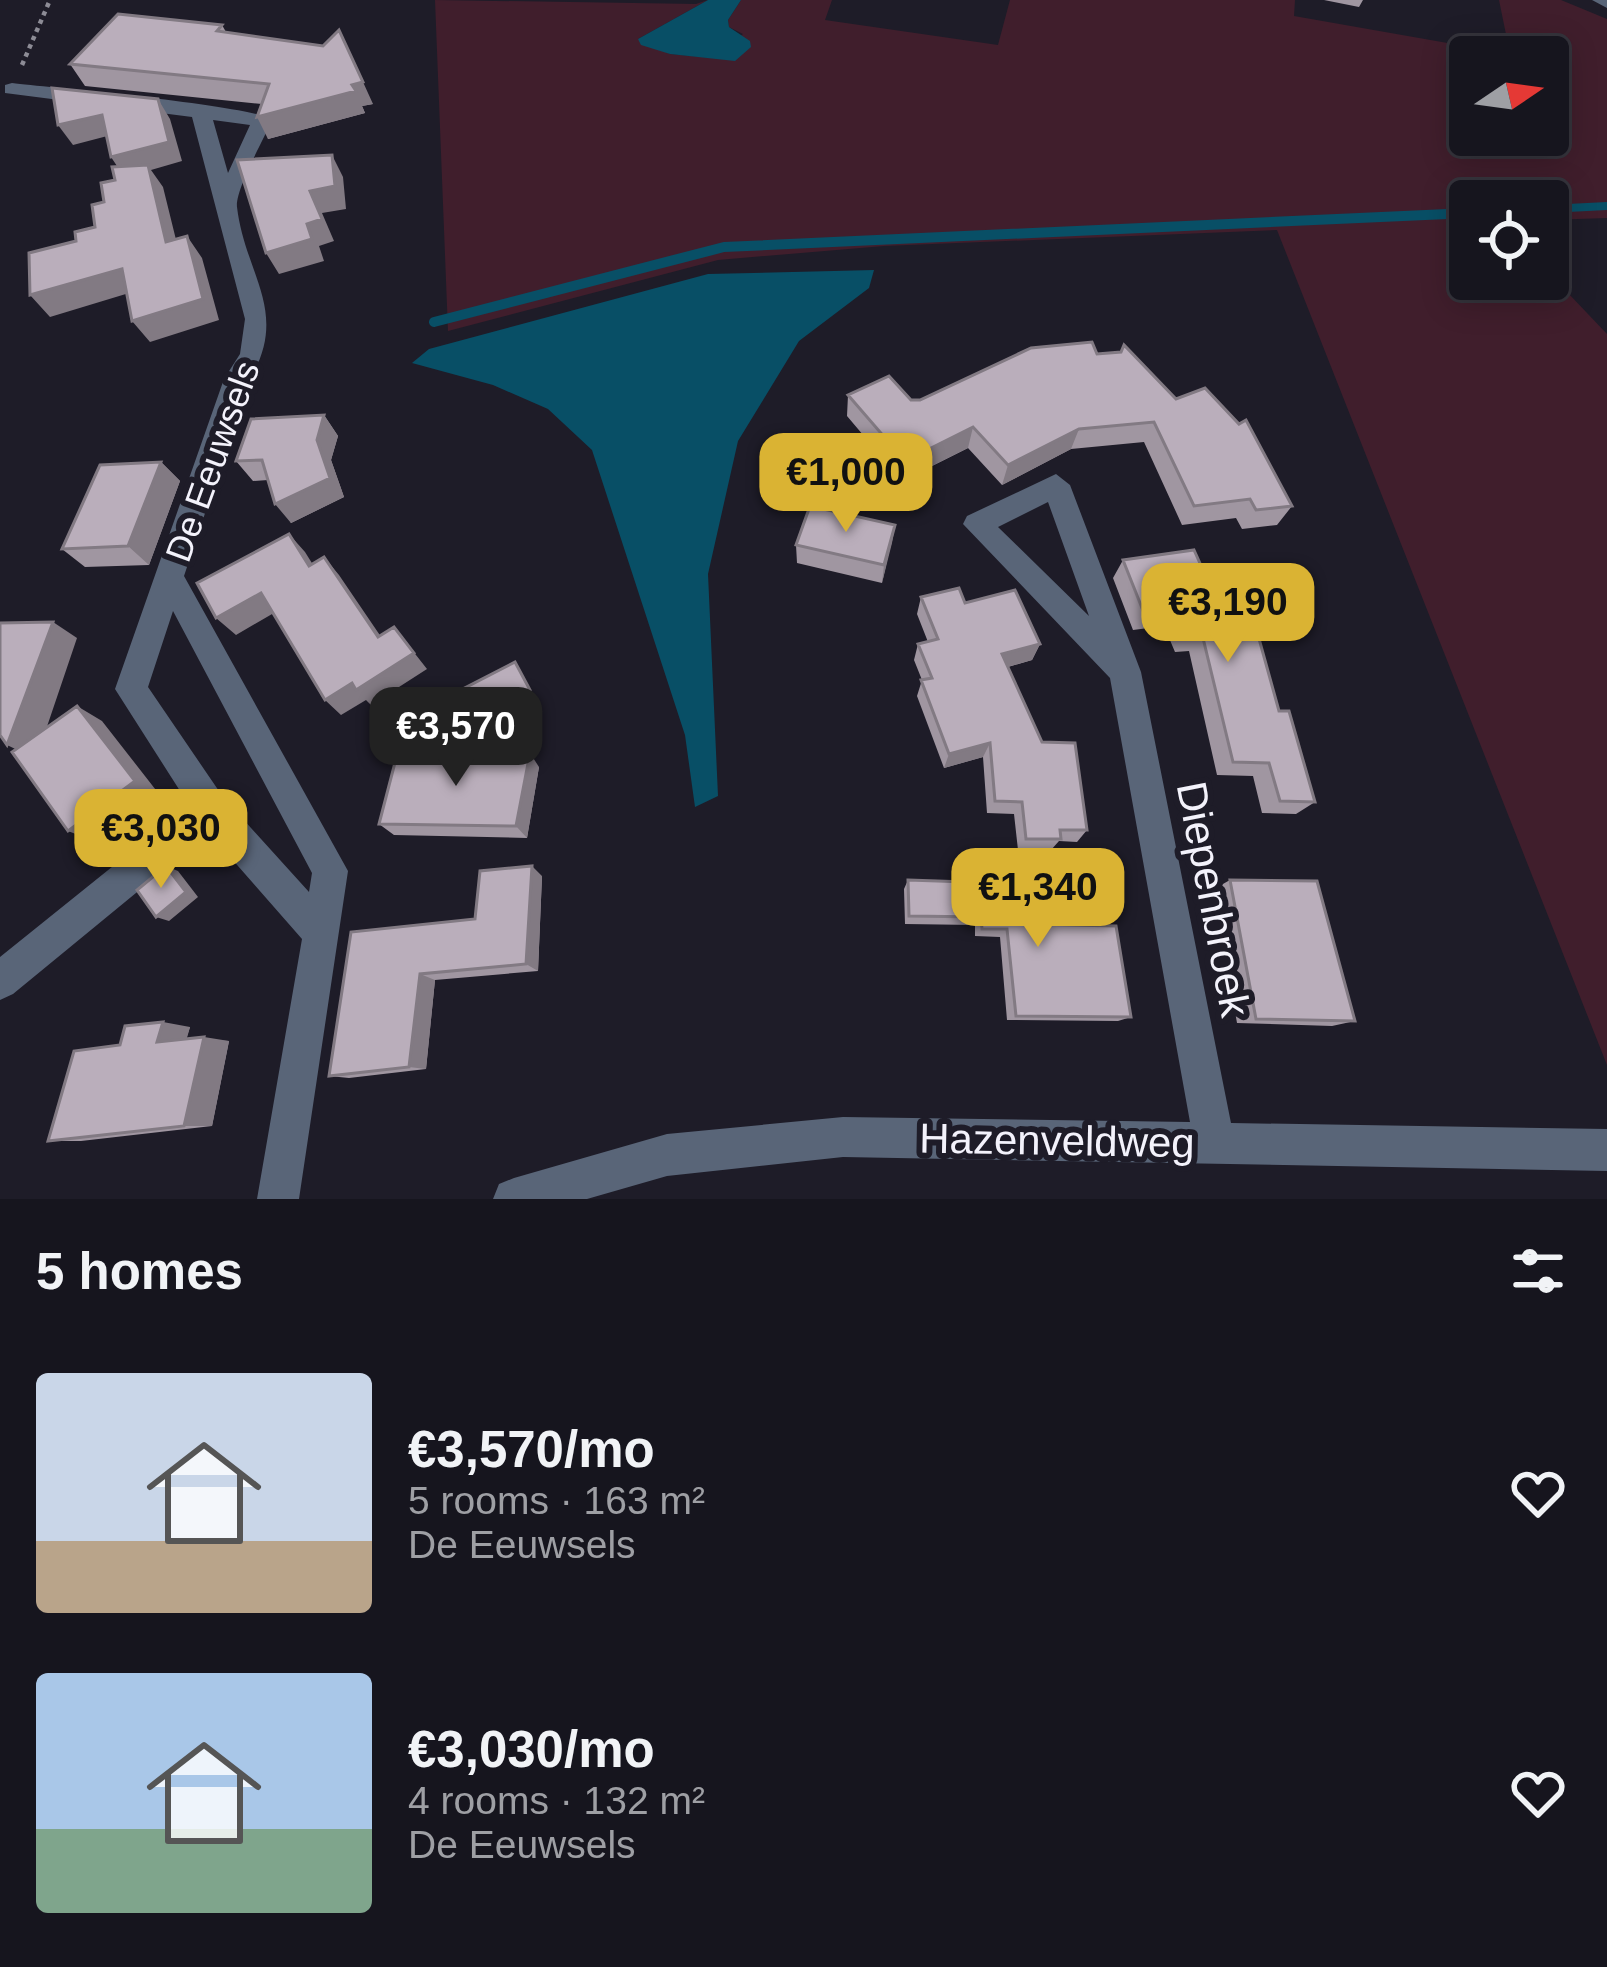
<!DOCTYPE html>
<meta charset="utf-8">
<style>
:root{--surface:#16151e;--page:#1f1e27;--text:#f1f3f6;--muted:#9e9fa4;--line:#35343c;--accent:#dab333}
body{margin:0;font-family:Arial,sans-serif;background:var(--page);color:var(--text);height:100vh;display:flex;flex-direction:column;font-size:45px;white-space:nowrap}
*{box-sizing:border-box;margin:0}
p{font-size:39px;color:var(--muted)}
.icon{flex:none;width:66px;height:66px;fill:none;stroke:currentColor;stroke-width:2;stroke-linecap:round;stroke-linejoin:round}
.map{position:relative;height:1199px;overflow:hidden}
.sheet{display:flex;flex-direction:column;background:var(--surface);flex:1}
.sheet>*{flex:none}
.needle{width:78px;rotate:77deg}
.controls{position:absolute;left:1449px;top:36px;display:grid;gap:24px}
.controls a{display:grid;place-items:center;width:120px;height:120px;border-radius:12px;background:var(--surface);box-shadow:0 6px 30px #0003,0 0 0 3px var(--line);font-size:60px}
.price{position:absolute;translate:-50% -102px;padding:0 27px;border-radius:24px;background:var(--accent);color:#111;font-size:39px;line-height:78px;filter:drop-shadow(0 3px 6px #0008)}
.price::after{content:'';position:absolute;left:50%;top:72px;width:36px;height:27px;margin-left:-18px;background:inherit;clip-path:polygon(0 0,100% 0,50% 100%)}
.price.current{background:#222;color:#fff}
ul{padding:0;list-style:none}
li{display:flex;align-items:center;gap:36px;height:300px;padding:0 36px}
li span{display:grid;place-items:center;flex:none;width:336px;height:240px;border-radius:12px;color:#555}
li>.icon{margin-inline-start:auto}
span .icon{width:144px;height:144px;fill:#fffc;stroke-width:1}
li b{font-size:51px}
h2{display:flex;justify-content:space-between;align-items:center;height:144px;padding:0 36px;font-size:51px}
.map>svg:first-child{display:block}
.green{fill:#401e2c;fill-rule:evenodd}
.water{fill:#084f66}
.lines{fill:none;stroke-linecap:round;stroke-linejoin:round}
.stream-far1{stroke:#084f66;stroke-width:8}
.stream{stroke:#084f66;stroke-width:10}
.path{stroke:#8d8c96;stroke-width:4.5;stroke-dasharray:4.5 4.5;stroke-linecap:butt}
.minor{fill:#596578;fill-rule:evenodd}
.wall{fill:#a096a1}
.shaded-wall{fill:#827a83}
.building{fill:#baaebb;stroke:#827a83;stroke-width:3}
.labels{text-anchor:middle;stroke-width:12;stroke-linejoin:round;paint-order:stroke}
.street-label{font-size:36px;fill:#f3f2fb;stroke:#1e1c28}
.near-street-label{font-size:42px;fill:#f3f2fb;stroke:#1e1c28}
</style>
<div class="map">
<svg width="1607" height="1199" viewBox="0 0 1607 1199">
<rect width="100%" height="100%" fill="#1e1c28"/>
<path class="green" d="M435 0 696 4 708 0 638 39 670 54 714 58 743 34 729 27 728 20 741 0H832L825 20 998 45 1010 0H1295L1294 16 1510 54 1499 0H1561L1607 19V218L1548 220V201H1470V279H1548V272L1607 334V1065L1277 230 884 246 718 260 448 331ZM1470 57H1548V135H1470Z"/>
<path class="water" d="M708 0H741L728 20 729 27 750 41 751 47 735 61 670 54 641 45 638 39Z
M874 270 869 288 799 341 738 441 708 574 718 796 695 807 685 735 592 450 548 409 493 385 412 363 429 349 708 274Z"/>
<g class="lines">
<path class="stream-far1" d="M1548 209 1607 206"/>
<path class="stream" d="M1548 209H1554
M434 322 724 247 1470 213"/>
<path class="path" d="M22 65 50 0"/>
<path class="minor" d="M1592 0H1607V8Z
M12 83C53 88 252 105 272 120 264 139 235 190 237 207 245 275 290 311 250 379L184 576 348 871 299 1199H257L302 939 209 833 13 994 0 1000V957L189 805 115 689 224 379 240 354 245 319 192 117 5 93V85ZM213 120 250 125 228 173ZM173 611 312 873 309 892 223 797 148 687Z
M1056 474 1070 485 1141 672 1231 1123 1607 1129V1171L843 1157 667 1176 587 1199H493L499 1184 514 1178 667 1134 843 1117 1190 1122 1110 678 963 524 967 516ZM1048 502 1089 616 998 527Z"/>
</g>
<path class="wall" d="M1324 0H1363L1359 7Z
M222 25 226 32 373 104 362 106 365 113 268 139 262 104 85 86 70 64Z
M1097 354 1176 399 1292 506 1277 525 1242 529 1236 518 1182 525 1144 442 1071 449 1002 485 968 448 902 481 847 416 848 395 920 400Z
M324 415 338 436 331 460 344 497 291 523 268 480 253 481 236 461Z
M161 462 180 481 149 565 85 567 62 549Z
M895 525 882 583 797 563 796 545Z
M1123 560 1212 590 1279 711 1315 802 1296 814 1262 813 1253 776 1217 775 1189 651 1175 652 1164 626 1133 630 1113 578Z
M921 597 965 603 1040 644 1032 660 1008 667 1042 742 1087 830 1077 842 1059 841 1051 850H1018L1014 814 987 813 983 757 944 768 917 696 922 680 914 660 918 644 928 642 917 614Z
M539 767 527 838 394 835 379 824Z
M542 876 538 971 435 980 426 1069 349 1078 329 1076 351 932 475 919Z
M908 880 1027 924 1131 1017 1118 1021 1007 1020 1000 937 975 936V925L905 924 904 889Z
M1230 880 1355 1021 1332 1026 1237 1023 1214 889Z
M190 1027 186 1039 229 1041 212 1126 81 1141H48L120 1045Z"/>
<path class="shaded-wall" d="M363 82 373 104 362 106 365 113 268 139 257 117Z
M158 99 170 119 182 161 151 170 163 187 182 264 111 157Z
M102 115 115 134 73 145 58 125Z
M332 155 343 177 346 209 322 213 334 241 319 246 324 261 279 274 266 253 307 224 310 191Z
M187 236 202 258 219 320 150 342 132 321Z
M122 269 139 290 50 317 30 295Z
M324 415 338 436 331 460 344 497 291 523 275 504 317 440Z
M973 427 968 448 902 481 905 461Z
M1079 429 1071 449 1002 485 1008 465Z
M161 462 180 481 149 565 128 546Z
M895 525 892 543 882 583 884 565Z
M289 534 305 552 325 584 309 566Z
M324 557 339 575 392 653 378 637Z
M261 593 279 610 236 635 216 618Z
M53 622 77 638 36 759 7 745Z
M394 627 427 669 371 705 366 700 341 715 325 700Z
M1040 644 1032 660 996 670 1002 654Z
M515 662 535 698 478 731 472 724Z
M77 706 102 721 159 794 96 842 68 831Z
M990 743 983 757 944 768 949 754Z
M530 753 539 767 527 838 516 826Z
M166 866 178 871 198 897 169 921 156 917Z
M532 866 542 876 538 971 526 964Z
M420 974 435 980 426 1069 409 1067Z
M163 1022 190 1027 185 1045 157 1042Z
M204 1037 229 1041 212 1126H184Z"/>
<path class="building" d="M118 14 222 25 217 31 323 46 339 30 363 82 352 85 356 91 257 117 269 84 70 64Z
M52 88 158 99 169 142 111 157 102 115 58 125Z
M332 155 335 186 310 191 322 219 307 224 312 239 266 253 237 160Z
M148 165 166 242 187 236 203 299 132 321 122 269 30 295 29 253 76 241 75 232 95 227 92 205 104 202 101 183 115 180 112 167Z
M1092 342 1097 354 1121 352 1124 345 1176 399 1205 388 1239 424 1246 420 1292 506 1256 510 1250 499 1194 506 1154 422 1079 429 1008 465 973 427 905 461 848 395 889 376 911 400H920L1031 348Z
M324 415 317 440 330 478 275 504 262 460 236 461 251 419Z
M161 462 128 546 62 549 100 465Z
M810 506 895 525 884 565 796 545Z
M289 534 309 566 324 557 378 637 394 627 414 653 356 690 352 683 325 700 261 593 216 618 197 583Z
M1194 550 1212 590 1231 588 1245 618 1253 617 1279 711H1289L1315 802 1280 801 1269 763 1233 762 1202 634 1188 636 1176 609 1144 613 1123 560Z
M959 588 965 603 1015 590 1040 644 1002 654 1042 742 1075 743 1087 830H1060L1061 839H1026L1022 802 995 801 990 743 949 754 921 680 932 678 918 644 938 639 921 597Z
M53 622 7 745 0 735V623Z
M515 662 530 690 472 724 457 692Z
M77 706 135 781 68 831 12 752Z
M398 751 530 753 516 826 379 824Z
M166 866 186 892 156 917 137 890Z
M532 866 526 964 420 974 409 1067 329 1076 351 932 475 919 480 871Z
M908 880 1022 884 1027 924 1116 926 1131 1017 1016 1016 1007 929H982L981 917 909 916Z
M1230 880 1317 881 1355 1021 1256 1019Z
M163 1022 157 1042 204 1037 184 1126 48 1141 74 1051 120 1045 125 1026Z"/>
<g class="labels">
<g class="street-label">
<text transform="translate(212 461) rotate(-70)" y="13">De Eeuwsels</text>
</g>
<g class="near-street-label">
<text transform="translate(1214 899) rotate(79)" y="15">Diepenbroek</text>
<text transform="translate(1057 1140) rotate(1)" y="15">Hazenveldweg</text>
</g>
</g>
</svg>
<div class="controls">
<a><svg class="needle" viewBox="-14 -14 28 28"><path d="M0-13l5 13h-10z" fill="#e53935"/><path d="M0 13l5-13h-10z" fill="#9e9fa4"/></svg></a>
<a><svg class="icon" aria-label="locate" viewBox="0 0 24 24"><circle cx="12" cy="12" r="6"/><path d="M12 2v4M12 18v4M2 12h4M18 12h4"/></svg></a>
</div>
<b class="price" style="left:846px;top:535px">€1,000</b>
<b class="price" style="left:1228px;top:665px">€3,190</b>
<b class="price current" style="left:456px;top:789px">€3,570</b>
<b class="price" style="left:161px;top:891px">€3,030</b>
<b class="price" style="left:1038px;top:950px">€1,340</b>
</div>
<section class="sheet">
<h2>5 homes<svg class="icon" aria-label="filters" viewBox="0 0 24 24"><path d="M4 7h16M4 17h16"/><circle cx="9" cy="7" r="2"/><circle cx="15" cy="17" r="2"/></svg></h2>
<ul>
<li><span style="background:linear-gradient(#c9d6e8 70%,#b9a48a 0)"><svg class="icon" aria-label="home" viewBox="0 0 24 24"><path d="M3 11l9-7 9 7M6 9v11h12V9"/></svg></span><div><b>€3,570/mo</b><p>5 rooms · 163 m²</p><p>De Eeuwsels</p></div><svg class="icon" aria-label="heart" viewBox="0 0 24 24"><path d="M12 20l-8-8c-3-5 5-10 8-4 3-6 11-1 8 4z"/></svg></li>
<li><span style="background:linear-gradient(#a9c7e8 65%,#7fa58c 0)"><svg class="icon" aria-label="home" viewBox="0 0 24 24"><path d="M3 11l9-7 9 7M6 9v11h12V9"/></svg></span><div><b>€3,030/mo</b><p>4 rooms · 132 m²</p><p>De Eeuwsels</p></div><svg class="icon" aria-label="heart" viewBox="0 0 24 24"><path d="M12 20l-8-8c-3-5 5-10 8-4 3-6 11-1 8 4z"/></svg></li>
</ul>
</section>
